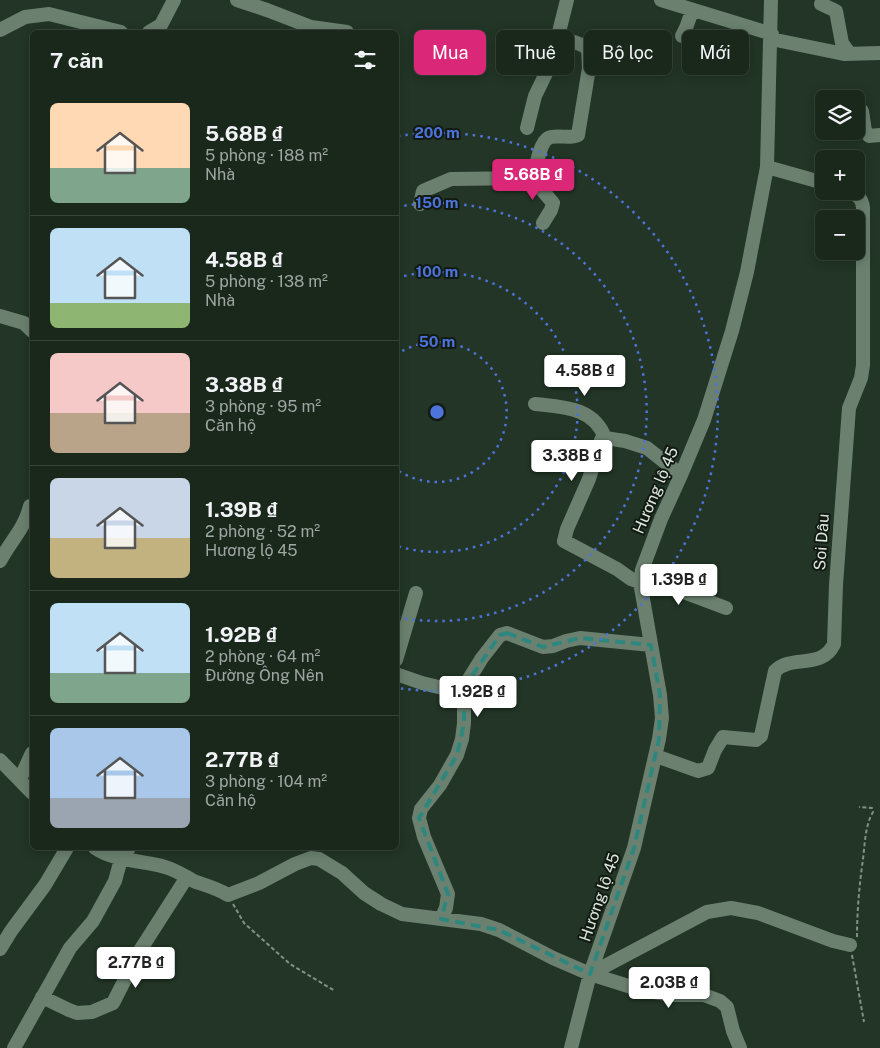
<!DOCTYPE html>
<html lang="vi">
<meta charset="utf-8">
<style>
:root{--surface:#1a281c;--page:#273429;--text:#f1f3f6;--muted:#9fa6a3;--line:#38443b;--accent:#db2777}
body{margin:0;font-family:"Public Sans",sans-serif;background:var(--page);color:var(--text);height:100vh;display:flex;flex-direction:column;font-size:19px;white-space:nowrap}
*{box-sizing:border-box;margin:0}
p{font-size:16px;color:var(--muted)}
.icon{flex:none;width:28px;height:28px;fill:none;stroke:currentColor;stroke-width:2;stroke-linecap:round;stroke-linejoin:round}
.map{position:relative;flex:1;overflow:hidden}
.sheet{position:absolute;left:30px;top:30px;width:369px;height:820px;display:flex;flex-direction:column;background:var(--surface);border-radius:8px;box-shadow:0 2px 12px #0003,0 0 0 1px var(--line)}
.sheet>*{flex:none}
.banner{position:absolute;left:414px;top:30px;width:391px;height:45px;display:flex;gap:10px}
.fabs{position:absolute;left:815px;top:90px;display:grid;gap:10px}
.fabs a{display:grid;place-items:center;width:50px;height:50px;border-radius:8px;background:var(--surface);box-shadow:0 2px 12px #0003,0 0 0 1px var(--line);font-size:25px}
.price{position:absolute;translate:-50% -42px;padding:0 11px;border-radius:5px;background:#fff;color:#222;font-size:16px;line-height:32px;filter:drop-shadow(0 1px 2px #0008)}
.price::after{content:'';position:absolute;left:50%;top:30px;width:15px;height:11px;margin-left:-8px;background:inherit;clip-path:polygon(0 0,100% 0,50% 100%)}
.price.on{background:var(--accent);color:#fff}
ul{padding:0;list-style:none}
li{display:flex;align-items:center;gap:15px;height:125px;padding:0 20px}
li+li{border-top:1px solid var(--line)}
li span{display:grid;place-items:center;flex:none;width:140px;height:100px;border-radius:8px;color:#555}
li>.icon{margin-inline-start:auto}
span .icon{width:60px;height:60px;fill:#fffc;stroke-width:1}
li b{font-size:21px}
h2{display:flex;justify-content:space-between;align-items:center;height:60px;padding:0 20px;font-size:21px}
.chip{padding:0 18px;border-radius:8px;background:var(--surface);box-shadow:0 2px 12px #0003,0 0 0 1px var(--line);font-size:18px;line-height:45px}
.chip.on{background:var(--accent);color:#fff}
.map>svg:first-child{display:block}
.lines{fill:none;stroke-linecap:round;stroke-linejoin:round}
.path{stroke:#829185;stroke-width:2;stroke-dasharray:4 2.5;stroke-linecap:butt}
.minor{stroke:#6b806f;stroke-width:14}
.marked{fill:none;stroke:#2e877f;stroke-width:4;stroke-dasharray:10 6;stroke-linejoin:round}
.ring{fill:none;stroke:#4d74da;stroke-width:2.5;stroke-dasharray:2.5 5}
.labels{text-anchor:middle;stroke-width:4;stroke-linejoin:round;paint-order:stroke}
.street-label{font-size:16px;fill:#dce7de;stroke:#121a13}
.centre{fill:#4d74da;stroke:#121a13;stroke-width:2.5}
.ring-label{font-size:15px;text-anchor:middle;font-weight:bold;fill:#4d74da;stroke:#121a13;stroke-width:4;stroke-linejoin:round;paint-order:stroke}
</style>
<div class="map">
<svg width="880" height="1048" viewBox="0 0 880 1048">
<rect width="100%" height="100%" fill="#223526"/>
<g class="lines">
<path class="path" d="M233 904 244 923 290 964 335 991
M857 937C857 912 859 890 862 866 865 849 864 827 873 812L872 808 859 807
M852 955 864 1022"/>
<path class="minor" d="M237 0 267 10 311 27 347 32
M661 0 772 34
M821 4 836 11 842 43 849 53
M0 30 25 17 49 14 121 32
M149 32 161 25 174 0
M682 36 686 28 692 11
M771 39 844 54 880 53
M862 111 865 131 869 136 880 135
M527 128 535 96 549 67 558 36 567 0
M767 167 824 183
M532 178 553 203 551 210 543 223
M420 204 423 191 451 179 532 178C537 168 539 139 551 137 561 135 569 139 578 135L589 68 588 49 582 45 558 36
M0 316 24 323 32 331
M535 404C562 407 594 407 605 438
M0 561C11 540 24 530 30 506
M641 576 726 608
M640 582 631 579 617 569 564 541 567 529 589 479 601 440 605 438 625 441 647 448 681 475
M396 660 416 593
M396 674 422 683 463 693
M656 756 698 771 708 768 715 750 723 737 756 740 761 736 775 671C792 654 822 670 834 644L836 585 849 408 861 378 863 365V208C862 197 857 195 847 191
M0 760 32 793
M20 779 32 753
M95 848C116 862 142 860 165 867 176 870 186 877 196 882 208 886 218 889 228 895L259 883 295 864 311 858 319 859 342 873 364 893 381 904 402 914 481 924 499 930 553 958 590 974 707 912 731 908 758 913 833 941 850 945
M441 919 446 908 448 894 424 837 419 818 421 809 440 785 457 755 462 739 464 723V687L482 658 500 635 507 633 543 647 553 646 566 641 580 638 651 645
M0 949 11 931 45 885 67 848
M590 974 641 990 673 995H704L720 1001 727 1007 733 1031 740 1048
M42 997 69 1010 77 1013 92 1012 113 1003 139 952 187 877
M14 1048 70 948 93 921 115 881 121 859 129 848
M571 1048 590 974 634 848 659 739 662 718 660 695 640 582 642 570 661 519 681 475 704 420 732 331 747 272 767 167 771 0"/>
</g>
<path class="marked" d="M507 633 543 647 580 638 651 645 660 695 659 739 634 848 590 974 499 930 441 919 448 894 419 818 457 755 464 723V687L500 635Z"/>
<g class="ring">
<path d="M396 355A70 70 0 1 1 396 469"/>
<path d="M397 278A140 140 0 1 1 397 546"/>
<path d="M397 207A209 209 0 1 1 397 617"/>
<path d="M398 136A279 279 0 1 1 398 688"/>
</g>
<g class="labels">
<g class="street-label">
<text transform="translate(655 490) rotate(-67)" y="6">Hương lộ 45</text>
<text transform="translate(821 542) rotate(-86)" y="6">Soi Dâu</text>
<text transform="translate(599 897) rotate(-71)" y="6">Hương lộ 45</text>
</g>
</g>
<circle cx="437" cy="412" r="8" class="centre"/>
<g class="ring-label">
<text x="437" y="138">200 m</text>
<text x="437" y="208">150 m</text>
<text x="437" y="277">100 m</text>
<text x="437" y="347">50 m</text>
</g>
</svg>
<div class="fabs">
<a><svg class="icon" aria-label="layers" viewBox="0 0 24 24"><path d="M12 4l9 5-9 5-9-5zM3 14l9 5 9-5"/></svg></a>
<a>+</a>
<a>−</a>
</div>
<b class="price on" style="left:533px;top:201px">5.68B ₫</b>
<b class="price" style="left:585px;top:397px">4.58B ₫</b>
<b class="price" style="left:572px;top:482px">3.38B ₫</b>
<b class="price" style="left:679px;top:606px">1.39B ₫</b>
<b class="price" style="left:478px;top:718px">1.92B ₫</b>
<b class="price" style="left:136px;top:989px">2.77B ₫</b>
<b class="price" style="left:669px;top:1009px">2.03B ₫</b>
<div class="banner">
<a class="chip on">Mua</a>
<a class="chip">Thuê</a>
<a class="chip">Bộ lọc</a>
<a class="chip">Mới</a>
</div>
<section class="sheet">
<h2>7 căn<svg class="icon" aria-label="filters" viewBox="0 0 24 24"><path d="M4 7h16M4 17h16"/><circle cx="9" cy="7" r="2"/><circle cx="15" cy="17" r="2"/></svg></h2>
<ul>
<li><span style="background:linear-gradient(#ffd9b3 65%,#7fa58c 0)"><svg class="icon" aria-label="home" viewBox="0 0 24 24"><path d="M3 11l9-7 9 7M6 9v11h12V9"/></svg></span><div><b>5.68B ₫</b><p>5 phòng · 188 m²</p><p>Nhà</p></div></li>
<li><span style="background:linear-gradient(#bfe0f5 75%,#8fb573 0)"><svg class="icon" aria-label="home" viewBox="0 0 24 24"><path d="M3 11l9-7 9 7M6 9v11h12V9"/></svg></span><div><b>4.58B ₫</b><p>5 phòng · 138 m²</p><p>Nhà</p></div></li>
<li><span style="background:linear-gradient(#f6c9c9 60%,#b9a48a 0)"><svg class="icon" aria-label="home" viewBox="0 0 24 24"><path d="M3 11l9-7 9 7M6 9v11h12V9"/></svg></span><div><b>3.38B ₫</b><p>3 phòng · 95 m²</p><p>Căn hộ</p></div></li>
<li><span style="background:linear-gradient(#c9d6e8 60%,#c2b280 0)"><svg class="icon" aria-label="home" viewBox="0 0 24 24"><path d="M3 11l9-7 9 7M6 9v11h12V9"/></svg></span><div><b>1.39B ₫</b><p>2 phòng · 52 m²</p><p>Hương lộ 45</p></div></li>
<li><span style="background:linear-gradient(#bfe0f5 70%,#7fa58c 0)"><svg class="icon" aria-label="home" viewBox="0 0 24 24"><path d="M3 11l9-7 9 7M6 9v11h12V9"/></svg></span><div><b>1.92B ₫</b><p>2 phòng · 64 m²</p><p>Đường Ông Nên</p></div></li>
<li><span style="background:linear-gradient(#a9c7e8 70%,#9aa5b1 0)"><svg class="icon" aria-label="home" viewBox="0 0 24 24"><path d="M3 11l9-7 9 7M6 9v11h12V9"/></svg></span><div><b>2.77B ₫</b><p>3 phòng · 104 m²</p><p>Căn hộ</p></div></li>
</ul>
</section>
</div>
